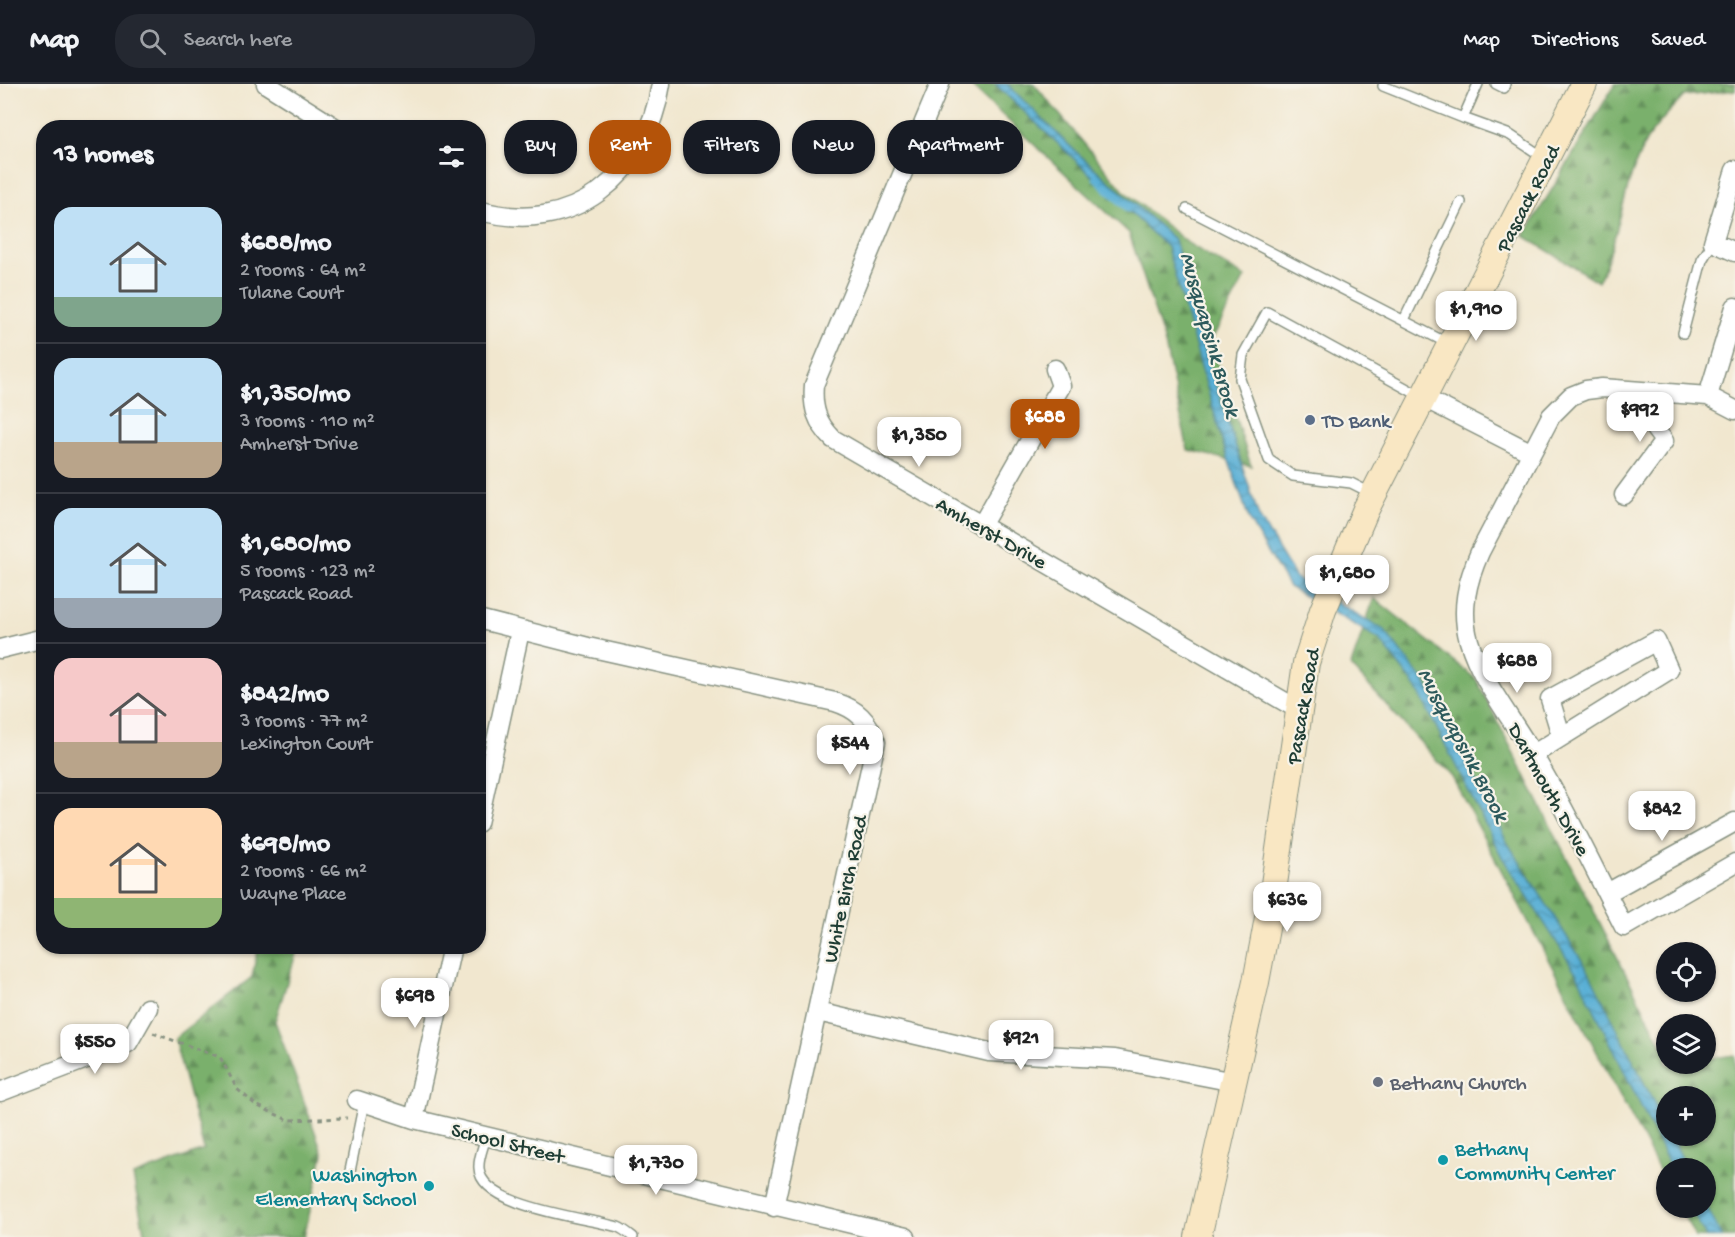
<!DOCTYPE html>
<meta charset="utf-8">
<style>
:root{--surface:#171b24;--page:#242831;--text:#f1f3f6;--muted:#9ea1a6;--line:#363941;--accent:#b45309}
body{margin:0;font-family:"Gochi Hand",sans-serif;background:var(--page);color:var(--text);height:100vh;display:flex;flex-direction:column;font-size:22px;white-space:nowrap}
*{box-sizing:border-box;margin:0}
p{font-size:20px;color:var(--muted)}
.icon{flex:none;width:33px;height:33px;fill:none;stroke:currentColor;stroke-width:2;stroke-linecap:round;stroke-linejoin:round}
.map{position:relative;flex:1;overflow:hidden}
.drawer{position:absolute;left:36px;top:36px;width:450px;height:834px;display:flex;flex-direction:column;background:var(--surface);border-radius:24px;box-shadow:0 2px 4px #0004}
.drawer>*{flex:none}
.banner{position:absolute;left:504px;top:36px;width:570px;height:54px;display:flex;gap:12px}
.tools{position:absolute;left:1656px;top:858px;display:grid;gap:12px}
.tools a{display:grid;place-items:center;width:60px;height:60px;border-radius:50%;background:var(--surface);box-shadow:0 2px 4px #0004;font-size:30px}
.price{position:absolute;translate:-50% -51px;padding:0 14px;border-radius:12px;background:#fff;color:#222;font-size:20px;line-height:39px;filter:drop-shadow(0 2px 3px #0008)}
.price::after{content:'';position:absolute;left:50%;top:36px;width:18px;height:14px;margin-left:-9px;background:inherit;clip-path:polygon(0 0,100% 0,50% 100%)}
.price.current{background:var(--accent);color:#fff}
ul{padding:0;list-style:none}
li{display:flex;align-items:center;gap:18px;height:150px;padding:0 18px}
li+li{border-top:2px solid var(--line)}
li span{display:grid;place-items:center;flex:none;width:168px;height:120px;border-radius:18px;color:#555}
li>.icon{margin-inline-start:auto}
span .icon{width:72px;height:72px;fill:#fffc;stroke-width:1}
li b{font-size:26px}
h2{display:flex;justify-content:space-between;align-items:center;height:72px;padding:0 18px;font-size:26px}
.chip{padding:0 21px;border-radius:24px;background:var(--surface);box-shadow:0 2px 4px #0004;font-size:21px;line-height:54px}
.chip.current{background:var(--accent);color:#fff}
header{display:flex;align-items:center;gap:36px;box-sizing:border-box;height:84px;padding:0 30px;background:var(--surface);border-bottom:2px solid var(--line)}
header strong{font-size:28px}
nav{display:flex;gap:33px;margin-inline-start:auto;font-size:21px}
.search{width:420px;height:54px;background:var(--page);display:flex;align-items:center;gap:15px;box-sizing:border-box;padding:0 21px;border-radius:24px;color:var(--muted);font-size:22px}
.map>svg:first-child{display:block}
.forest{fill:url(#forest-firs);stroke:#4c7650;stroke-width:1.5;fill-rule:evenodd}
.water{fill:url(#water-waves);stroke:#3c7684;stroke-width:1.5}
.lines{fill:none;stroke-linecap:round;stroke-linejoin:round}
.stream{stroke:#58afd5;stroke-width:5}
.lane-casing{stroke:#889282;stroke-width:12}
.street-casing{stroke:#889282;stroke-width:21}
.secondary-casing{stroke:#889282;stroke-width:28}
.path{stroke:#889282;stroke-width:3;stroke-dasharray:4.5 4.5;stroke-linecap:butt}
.lane{stroke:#fff;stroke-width:9}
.street{stroke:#fff;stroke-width:18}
.secondary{stroke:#f9e7c3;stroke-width:26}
.service-dot{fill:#5c6f8a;stroke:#f7f3e8;stroke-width:2}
.worship-dot{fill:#6b7280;stroke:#f7f3e8;stroke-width:2}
.culture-dot{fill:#0f9aa8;stroke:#f7f3e8;stroke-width:2}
.labels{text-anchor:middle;stroke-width:4.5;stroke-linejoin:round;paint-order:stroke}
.street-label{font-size:21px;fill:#1f3d34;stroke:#f7f3e8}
.service-label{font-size:21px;fill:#4e5e75;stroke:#f7f3e8;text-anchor:start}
.worship-label{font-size:21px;fill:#5b616d;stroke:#f7f3e8;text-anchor:start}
.culture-label{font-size:21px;fill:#0d838f;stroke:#f7f3e8;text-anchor:start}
.water-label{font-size:22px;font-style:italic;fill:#2d5a5c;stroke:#f7f3e8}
</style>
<header>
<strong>Map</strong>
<div class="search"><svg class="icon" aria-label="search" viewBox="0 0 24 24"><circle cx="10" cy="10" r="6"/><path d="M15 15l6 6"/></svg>Search here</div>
<nav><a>Map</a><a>Directions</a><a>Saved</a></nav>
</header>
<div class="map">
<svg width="1735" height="1153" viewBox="0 0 1735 1153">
<defs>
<pattern id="forest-firs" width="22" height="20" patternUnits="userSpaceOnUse" patternTransform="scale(1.5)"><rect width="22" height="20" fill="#7ab06c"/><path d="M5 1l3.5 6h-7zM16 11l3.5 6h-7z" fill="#63905a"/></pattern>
<pattern id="water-waves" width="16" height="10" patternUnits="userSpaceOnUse" patternTransform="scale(1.5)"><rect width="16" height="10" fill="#58afd5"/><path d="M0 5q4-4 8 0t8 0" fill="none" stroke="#4890ae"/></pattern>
</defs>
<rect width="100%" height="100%" fill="#f7f3e8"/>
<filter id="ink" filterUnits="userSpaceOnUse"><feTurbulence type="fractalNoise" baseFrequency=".0167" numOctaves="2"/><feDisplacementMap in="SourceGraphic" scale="12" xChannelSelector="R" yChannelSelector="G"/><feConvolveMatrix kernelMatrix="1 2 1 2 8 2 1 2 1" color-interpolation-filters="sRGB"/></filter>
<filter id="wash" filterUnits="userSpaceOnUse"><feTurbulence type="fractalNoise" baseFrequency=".008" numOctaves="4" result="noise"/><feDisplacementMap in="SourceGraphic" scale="24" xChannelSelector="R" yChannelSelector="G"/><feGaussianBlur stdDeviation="1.35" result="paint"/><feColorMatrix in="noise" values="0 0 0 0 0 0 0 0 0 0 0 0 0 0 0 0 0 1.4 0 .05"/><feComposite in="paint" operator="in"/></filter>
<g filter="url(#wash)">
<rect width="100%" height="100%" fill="#f1e7cf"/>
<path class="forest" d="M969 0H1034L1124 107 1189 160 1245 193 1211 257 1251 382 1188 366 1164 256 1129 149Z
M1615 0H1735V6L1684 12C1673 25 1657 39 1648 54 1622 98 1621 153 1598 198L1524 152Z
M1374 514 1476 595 1666 969V980H1706V975L1735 971V1153H1695L1680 1124H1706V1084H1666V1099L1452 693 1351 582ZM1666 1012H1706V1052H1666Z
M258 863H298L275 937 323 1070 304 1153H145L133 1092 204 1066 174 954 252 893Z"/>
<path class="water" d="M995 0H1007L1072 64 1175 156 1201 256 1259 433 1296 494 1384 546 1426 600 1507 758 1588 886 1666 1043V1052H1671L1687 1084H1671L1577 890 1502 773 1416 603 1379 555 1289 503 1250 438 1224 363 1167 163Z
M1706 1121 1722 1153H1706L1691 1124H1706Z"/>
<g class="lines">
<path class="stream" d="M1095 95 1128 126"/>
</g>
</g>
<g filter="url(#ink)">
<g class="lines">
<defs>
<path id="lane" d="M1478 0 1463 34 1510 51 1543 73
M1496 0 1504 4 1505 0
M1383 2 1463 34
M1187 125 1449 260
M1404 236 1461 118
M1683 249 1702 176 1713 158
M1373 410 1351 399 1293 392 1269 376 1240 295 1243 271 1267 228 1422 313
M486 1052C484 1062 478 1074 479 1084 480 1123 588 1134 618 1143 623 1145 628 1149 633 1153
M349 1092 364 1018"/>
<path id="street" d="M266 0 336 44
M940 0 814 301C812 324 817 339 833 355L1299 626
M1735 86 1713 158 1735 168
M478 126C572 154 647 91 661 0
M1708 312 1735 223
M1424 314 1530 368
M1735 326 1708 312 1602 304 1586 306 1571 312 1551 332 1480 468C1467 497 1460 526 1469 557 1481 597 1511 633 1532 669 1566 725 1594 785 1624 843L1735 779
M1624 411 1664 357 1626 306
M981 442 1061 302 1055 285
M478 535 588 563 835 618C857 625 868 636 876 658L774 1123
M0 565 44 554
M1534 670 1669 586 1656 557 1550 615 1561 651
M478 739 520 547
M1607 809 1735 738
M818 928 989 968 1115 975 1234 998
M0 1008 128 959 148 924
M357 1016 414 1035 906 1153
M414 1035 452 862"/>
<path id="secondary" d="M1198 1153 1256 898 1273 807 1306 579 1323 526 1366 425 1584 0"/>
</defs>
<use href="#lane" class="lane-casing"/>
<use href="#street" class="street-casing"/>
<use href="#secondary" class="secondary-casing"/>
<path class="path" d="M153 949 220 973 237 1005 256 1021 288 1036 347 1034"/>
<use href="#lane" class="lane"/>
<use href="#street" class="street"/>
<use href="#secondary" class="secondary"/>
</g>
</g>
<circle class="service-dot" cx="1310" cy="336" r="6"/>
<circle class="worship-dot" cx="1378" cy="998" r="6"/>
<g class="culture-dot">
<circle cx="1443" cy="1076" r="6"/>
<circle cx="429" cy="1102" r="6"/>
</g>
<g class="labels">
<g class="street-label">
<text transform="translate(1527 114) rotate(-63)" y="7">Pascack Road</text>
<text transform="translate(992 448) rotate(30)" y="7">Amherst Drive</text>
<text transform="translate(1302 622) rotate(-80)" y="7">Pascack Road</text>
<text transform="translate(1550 705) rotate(61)" y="7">Dartmouth Drive</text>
<text transform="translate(844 805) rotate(-78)" y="7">White Birch Road</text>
<text transform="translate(508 1058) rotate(14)" y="7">School Street</text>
</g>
<g class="service-label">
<text x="1322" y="343">TD Bank</text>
</g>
<g class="worship-label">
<text x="1390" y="1005">Bethany Church</text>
</g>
<g class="culture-label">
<text x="1455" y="1071">Bethany<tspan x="1455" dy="24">Community Center</tspan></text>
<text x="417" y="1097" text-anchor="end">Washington<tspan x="417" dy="24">Elementary School</tspan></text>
</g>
<g class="water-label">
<text transform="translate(1212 250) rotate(74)" y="8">Musquapsink Brook</text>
<text transform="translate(1465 660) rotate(62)" y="8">Musquapsink Brook</text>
</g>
</g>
</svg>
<div class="tools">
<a><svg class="icon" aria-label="locate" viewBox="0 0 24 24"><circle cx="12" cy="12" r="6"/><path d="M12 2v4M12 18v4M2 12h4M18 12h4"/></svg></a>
<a><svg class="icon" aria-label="layers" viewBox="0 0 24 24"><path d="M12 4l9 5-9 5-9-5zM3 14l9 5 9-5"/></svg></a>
<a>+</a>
<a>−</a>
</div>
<b class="price" style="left:1476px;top:258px">$1,910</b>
<b class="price" style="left:1640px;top:359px">$992</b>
<b class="price current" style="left:1045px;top:366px">$688</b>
<b class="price" style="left:919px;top:384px">$1,350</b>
<b class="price" style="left:1347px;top:522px">$1,680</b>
<b class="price" style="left:1517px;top:610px">$688</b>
<b class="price" style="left:850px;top:692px">$544</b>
<b class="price" style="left:1662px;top:758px">$842</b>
<b class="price" style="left:1287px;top:849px">$636</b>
<b class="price" style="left:415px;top:945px">$698</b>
<b class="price" style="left:1021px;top:987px">$921</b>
<b class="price" style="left:95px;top:991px">$550</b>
<b class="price" style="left:656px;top:1112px">$1,730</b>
<div class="banner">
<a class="chip">Buy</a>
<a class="chip current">Rent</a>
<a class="chip">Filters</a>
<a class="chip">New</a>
<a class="chip">Apartment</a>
</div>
<section class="drawer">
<h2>13 homes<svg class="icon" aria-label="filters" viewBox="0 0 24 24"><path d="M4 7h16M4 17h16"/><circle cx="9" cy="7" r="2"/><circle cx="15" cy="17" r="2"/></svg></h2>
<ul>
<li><span style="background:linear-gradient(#bfe0f5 75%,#7fa58c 0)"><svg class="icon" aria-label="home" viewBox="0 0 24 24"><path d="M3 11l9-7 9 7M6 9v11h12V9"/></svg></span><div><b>$688/mo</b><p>2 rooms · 64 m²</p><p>Tulane Court</p></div></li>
<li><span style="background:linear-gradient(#bfe0f5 70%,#b9a48a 0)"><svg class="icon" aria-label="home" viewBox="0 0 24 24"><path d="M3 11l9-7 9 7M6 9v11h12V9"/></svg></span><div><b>$1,350/mo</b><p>3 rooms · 110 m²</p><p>Amherst Drive</p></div></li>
<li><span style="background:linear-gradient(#bfe0f5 75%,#9aa5b1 0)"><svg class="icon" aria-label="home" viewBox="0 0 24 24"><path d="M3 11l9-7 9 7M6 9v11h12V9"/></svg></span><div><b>$1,680/mo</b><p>5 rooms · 123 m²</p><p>Pascack Road</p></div></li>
<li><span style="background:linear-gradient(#f6c9c9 70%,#b9a48a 0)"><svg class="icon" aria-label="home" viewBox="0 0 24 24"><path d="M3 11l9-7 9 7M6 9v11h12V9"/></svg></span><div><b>$842/mo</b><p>3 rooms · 77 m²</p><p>Lexington Court</p></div></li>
<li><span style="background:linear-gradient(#ffd9b3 75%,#8fb573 0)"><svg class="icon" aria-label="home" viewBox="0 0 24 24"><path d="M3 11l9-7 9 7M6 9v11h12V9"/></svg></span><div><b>$698/mo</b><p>2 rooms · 66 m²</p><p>Wayne Place</p></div></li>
</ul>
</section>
</div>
